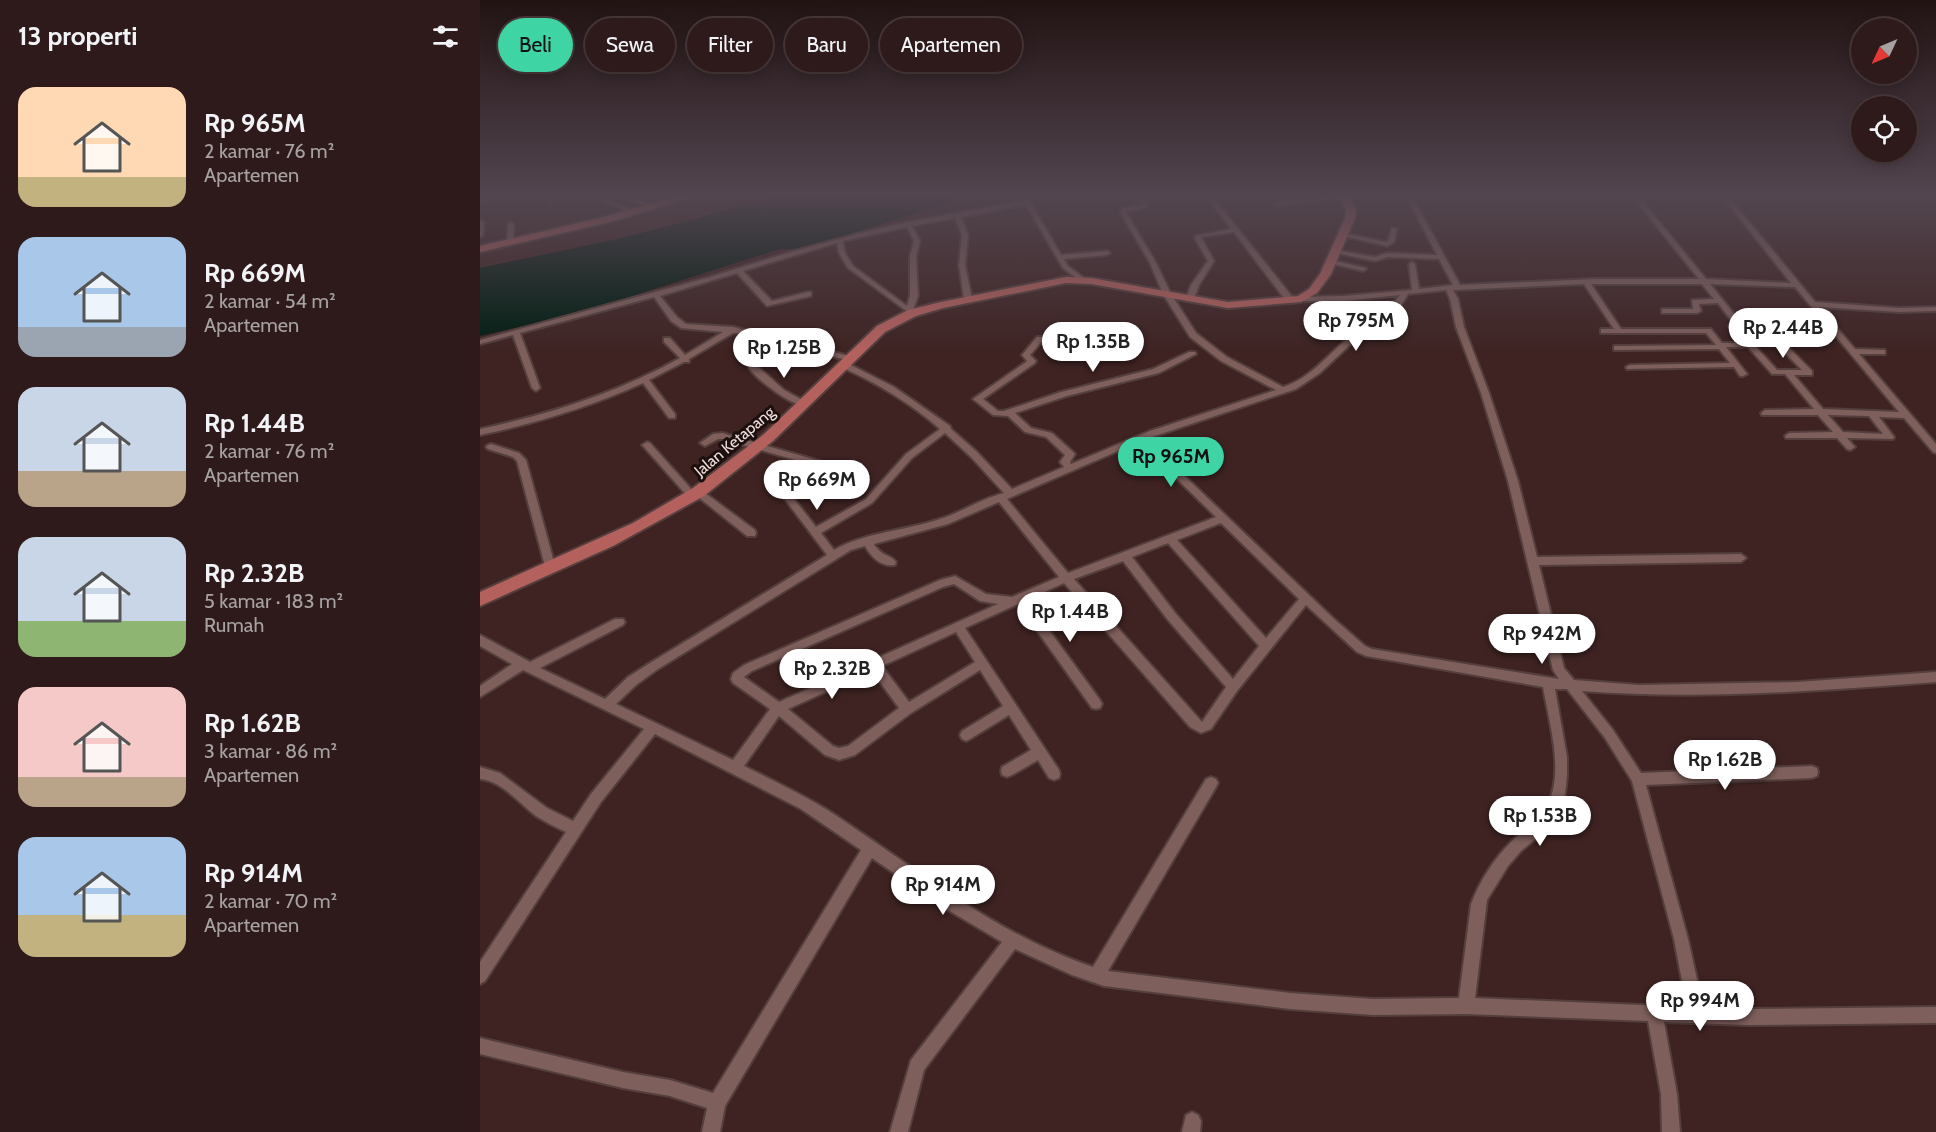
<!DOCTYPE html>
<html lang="id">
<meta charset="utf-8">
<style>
:root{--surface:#2e1a1a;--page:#362323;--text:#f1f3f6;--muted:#a7a1a2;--line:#493839;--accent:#3ed4a3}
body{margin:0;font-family:Cabin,sans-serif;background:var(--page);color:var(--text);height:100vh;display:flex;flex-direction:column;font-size:22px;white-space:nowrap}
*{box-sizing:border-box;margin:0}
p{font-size:20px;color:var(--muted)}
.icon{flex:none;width:33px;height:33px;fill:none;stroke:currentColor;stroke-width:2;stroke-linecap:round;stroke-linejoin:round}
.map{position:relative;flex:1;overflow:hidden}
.sheet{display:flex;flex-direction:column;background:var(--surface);width:480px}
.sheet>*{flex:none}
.hud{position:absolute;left:18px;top:18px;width:570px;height:54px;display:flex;gap:12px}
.needle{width:39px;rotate:226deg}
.controls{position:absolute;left:1371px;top:18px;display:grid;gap:12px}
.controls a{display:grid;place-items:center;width:66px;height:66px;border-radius:50%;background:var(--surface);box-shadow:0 3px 15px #0003,0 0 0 2px var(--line);font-size:30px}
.price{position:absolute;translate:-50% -51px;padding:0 14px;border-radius:21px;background:#fff;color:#222;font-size:20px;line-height:39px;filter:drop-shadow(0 2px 3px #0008)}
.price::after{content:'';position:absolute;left:50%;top:36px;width:18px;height:14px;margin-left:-9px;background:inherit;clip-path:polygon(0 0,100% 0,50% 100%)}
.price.active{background:var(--accent);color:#111}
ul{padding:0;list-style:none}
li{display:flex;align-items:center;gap:18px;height:150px;padding:0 18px}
li span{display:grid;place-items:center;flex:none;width:168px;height:120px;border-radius:18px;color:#555}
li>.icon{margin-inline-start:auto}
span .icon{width:72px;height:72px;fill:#fffc;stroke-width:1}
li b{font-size:26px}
h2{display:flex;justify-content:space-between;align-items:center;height:72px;padding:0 18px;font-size:26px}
.tag{padding:0 21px;border-radius:27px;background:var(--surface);box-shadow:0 3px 15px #0003,0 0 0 2px var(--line);font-size:21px;line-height:54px}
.tag.active{background:var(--accent);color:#111}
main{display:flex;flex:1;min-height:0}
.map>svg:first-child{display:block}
.water{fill:#001d12}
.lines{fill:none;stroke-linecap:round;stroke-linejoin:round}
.minor-casing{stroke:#543f3d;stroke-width:4}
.primary-casing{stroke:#543f3d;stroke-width:4}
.minor{fill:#7e5f5c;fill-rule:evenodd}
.primary{fill:#b4615e;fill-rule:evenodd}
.labels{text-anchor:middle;stroke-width:6;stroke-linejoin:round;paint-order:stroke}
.far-street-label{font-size:16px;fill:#f1dfdd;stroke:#1c100f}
</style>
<main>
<section class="sheet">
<h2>13 properti<svg class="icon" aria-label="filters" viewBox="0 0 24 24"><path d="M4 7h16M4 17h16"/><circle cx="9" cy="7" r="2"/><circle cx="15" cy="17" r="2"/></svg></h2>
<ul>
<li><span style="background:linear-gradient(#ffd9b3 75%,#c2b280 0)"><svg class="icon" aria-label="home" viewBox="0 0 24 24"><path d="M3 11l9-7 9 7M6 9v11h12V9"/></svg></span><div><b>Rp 965M</b><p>2 kamar · 76 m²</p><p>Apartemen</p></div></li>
<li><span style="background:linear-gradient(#a9c7e8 75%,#9aa5b1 0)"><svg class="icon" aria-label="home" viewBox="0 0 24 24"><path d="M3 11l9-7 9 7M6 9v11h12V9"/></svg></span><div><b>Rp 669M</b><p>2 kamar · 54 m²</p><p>Apartemen</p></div></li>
<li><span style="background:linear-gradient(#c9d6e8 70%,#b9a48a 0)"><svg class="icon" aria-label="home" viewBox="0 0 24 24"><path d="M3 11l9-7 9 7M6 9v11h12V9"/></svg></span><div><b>Rp 1.44B</b><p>2 kamar · 76 m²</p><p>Apartemen</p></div></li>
<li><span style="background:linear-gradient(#c9d6e8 70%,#8fb573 0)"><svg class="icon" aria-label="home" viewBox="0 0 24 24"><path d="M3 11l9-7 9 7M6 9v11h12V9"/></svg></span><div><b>Rp 2.32B</b><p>5 kamar · 183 m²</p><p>Rumah</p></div></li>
<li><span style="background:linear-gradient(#f6c9c9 75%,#b9a48a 0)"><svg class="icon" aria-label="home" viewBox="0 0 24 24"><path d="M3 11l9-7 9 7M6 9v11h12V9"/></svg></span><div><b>Rp 1.62B</b><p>3 kamar · 86 m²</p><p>Apartemen</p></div></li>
<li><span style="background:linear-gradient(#a9c7e8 65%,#c2b280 0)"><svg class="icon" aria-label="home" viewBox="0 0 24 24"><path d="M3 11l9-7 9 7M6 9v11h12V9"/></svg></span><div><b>Rp 914M</b><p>2 kamar · 70 m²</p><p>Apartemen</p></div></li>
</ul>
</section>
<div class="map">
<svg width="1456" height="1132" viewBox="0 0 1456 1132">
<rect width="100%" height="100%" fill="#3e2322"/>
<path class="water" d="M305 196H487L365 236 317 249H300L99 313 0 336V268L137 239 216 219 263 203Z"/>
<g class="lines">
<defs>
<path id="minor" d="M12 196H21L0 203V199Z
M60 196H67L76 201 71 202Z
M109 196H117L157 212 152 213Z
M140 196H148L174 207 169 208Z
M541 196H547L581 255 627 251 630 253 627 255 584 259 588 266 604 278V282H601L583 268 546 205 481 217 488 235 485 265 492 299 488 301 484 299 479 265 482 235 475 218 432 226 440 241 436 256 438 296 433 310 436 313 432 315 368 268 359 253 357 243 263 271 292 301 328 292H331V296L287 306 257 273 180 296 197 317 206 324 253 327 373 357V361H370L262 333H253L209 359V362H204L169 380 195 414V418H189L163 383C110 407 57 423 0 435V429C70 414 137 393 200 358L184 342V338H190L205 355 243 332 201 328 191 321 174 297 40 333 60 388 56 391 52 388 33 335 0 344V340L230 277 304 254 385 232 428 222 544 201ZM427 227 434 241 430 256V296L427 306 373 266 365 253 363 241Z
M657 196H663L668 207 646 212 676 263 691 294 716 333 747 357 803 387C829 379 847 356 867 339 882 326 899 314 915 301L920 295 864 301H818V297L864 296 932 290 929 264 932 262 935 264 939 289 973 285 959 259 908 257 895 261 852 252 855 250 895 257 907 253 957 255 926 196H932L980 285 1114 279H1219L1152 196H1158L1226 279 1311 283 1242 196H1248L1335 302 1419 308 1456 307V311L1419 312 1339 307 1375 349 1405 350V354H1379L1456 444V453L1453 452 1424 418 1399 417 1414 437 1413 439 1367 438 1375 447 1370 450 1367 449 1357 438H1306L1305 436 1309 433 1353 432 1338 415H1282L1281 413 1285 410 1334 409 1305 374H1292L1268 347H1246L1267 374 1263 376H1260L1254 367 1147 369 1146 367 1150 365 1250 363 1239 349 1134 350V346H1137L1236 345 1226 333H1121V329H1134L1104 284 973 290 978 299 984 327 1009 393 1038 481 1057 557 1261 554 1266 558 1261 562 1059 565 1084 668 1094 680 1159 685 1318 682 1456 672V682C1338 691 1220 700 1102 691L1133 730 1161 773 1332 766 1337 768 1338 772 1337 776 1332 778 1166 785 1208 939 1223 1007 1268 1009 1456 1007V1023L1268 1025 1184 1022 1197 1094 1200 1132H1182L1181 1094 1168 1021 986 1014 893 1015 810 1009 624 986 592 975 535 949 444 1070 428 1132H410L431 1060 522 942 468 910 392 858 245 1106 240 1132H222L227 1108 190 1096 143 1088 0 1054V1038L143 1072 190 1080 233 1093 381 850 321 809 175 734 121 802 5 981 0 984V962L86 832C76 827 65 822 56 816 39 803 22 781 0 779V767L20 773 67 808 93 821 111 794 164 729 43 670 0 697V686L32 664 0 646V635L50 662 135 619H143L145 622 143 625 60 668 125 699 148 677 170 663 347 555 295 486 293 484 295 482H301L336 527 386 499 426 454 460 429C430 403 397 383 361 367V363H367L414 387 470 426 471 429 497 452 532 489 584 467 580 462 585 455 566 437 545 432 528 416 513 415 493 399 546 362 547 361 542 355 557 337H563L564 339 550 355 556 361 555 363 503 399 518 411H524L581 392 673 369 709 352H715L716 354 679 373 587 396 535 413 551 428 572 433 593 452 595 454 590 462 591 464 670 431 796 390 741 361 710 337 683 294 670 263 640 212 643 208 661 205ZM1111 284H1222L1234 299 1212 300 1213 309H1182V313H1217L1221 311 1219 304 1238 303 1254 324 1249 326 1264 343H1242L1231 329H1141ZM1230 284 1315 287 1419 412 1343 409 1314 375H1332V371L1286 325 1262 324ZM966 290 970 299 976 327 1001 393 1028 481 1073 670 1079 679 892 649 885 646 853 618 666 439 816 389 840 373 873 342 921 305 928 294ZM1259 328 1281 329 1322 370H1297ZM1348 415 1389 416 1403 434 1363 432ZM465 433 491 457 524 493C503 498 482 512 460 519 428 530 382 533 354 550L341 533 392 503 432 458ZM659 442 736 517 588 573 527 499ZM519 502 579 577 532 597 506 594 475 576 460 580 264 665 253 673 251 679 253 683 290 709 253 760 136 704 156 685 178 669 371 550 385 546C392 558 401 567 415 565L416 562C409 553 403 558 394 544L468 524ZM741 523 819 599 786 638 697 540ZM688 543 779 646 753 679 696 614 652 557ZM643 561 688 620 746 687 722 722 594 579ZM584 583 710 727 721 733 731 729 757 691 826 605 877 652 886 656 1063 687C1069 722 1085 773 1067 806 1058 822 1043 830 1031 842 1013 860 1000 881 991 904L979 998 893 999 810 993 628 971 736 787 738 783 736 779 731 777 726 779 613 967C514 934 435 867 349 811 322 794 292 780 264 766L299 716 345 755 359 760 375 755 431 713 500 670 523 706 482 731 480 735 482 739 486 741 490 739 529 715 551 750 522 767 521 771 522 775 527 777 532 775 558 760 569 778 574 780 579 778 580 774 579 770 485 628 538 604 612 708 616 709 620 708 622 704 620 700 547 600ZM474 584 500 601 518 604 299 702 264 677 272 671 463 587ZM476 632 495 662 429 702 402 666ZM392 671 419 708 368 746 359 748 353 746 308 709ZM1075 689H1087L1125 738 1152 781 1194 939 1207 1007 995 998 1007 900 1028 866 1041 851 1066 830 1077 815 1085 794 1087 776V757Z
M685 196H708L705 198 687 199 685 198Z
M726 196H732L813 298V302H807L754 232 721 237 734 261 719 285 714 299 707 301 706 299 711 285 728 261 715 239V236L751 229Z
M850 196H867L864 198 797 206 794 204 797 202Z
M0 220 4 222 3 235 0 237Z
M31 222 34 224 33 242 30 244 27 242 28 224Z
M912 228 917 229 914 242 907 246 859 235 862 233 906 242 908 241Z
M851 260 885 268 886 269 883 271 849 263V261Z
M279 347H282L286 349 275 359 276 365 304 390 326 402V406C313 407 276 379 269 368 268 365 267 361 267 358Z
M242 433 350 464 352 466 347 469 242 439H238L225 446 220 443 233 434Z
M167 442 170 443 213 491 218 489 221 490 275 530 276 533 275 536H267L217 496 212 499 209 498 164 447 162 445Z
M11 444 39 453 46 460 75 566 74 569 70 570 65 566 37 461 33 457 8 449 6 447 8 445Z
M712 1112 718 1115 721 1121 720 1132H702L706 1115Z"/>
<path id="primary" d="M200 196H215L130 222 0 252V246L124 217Z
M859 196H869L876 210 875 218 851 274 837 293 821 302 748 308 611 284 586 283 463 308 436 316 405 332 293 441 224 496 133 546 0 606V592L153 523 213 488 283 435 397 326 428 310 461 302 586 277 611 278 748 302 818 296 829 289 840 274 865 218 866 210Z"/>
</defs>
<use href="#minor" class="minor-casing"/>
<use href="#primary" class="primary-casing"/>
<use href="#minor" class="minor"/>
<use href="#primary" class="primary"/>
</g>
<linearGradient id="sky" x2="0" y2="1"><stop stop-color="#221313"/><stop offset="0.55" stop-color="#52454f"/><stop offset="1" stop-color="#52454f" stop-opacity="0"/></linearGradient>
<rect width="1456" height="354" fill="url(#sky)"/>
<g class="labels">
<g class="far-street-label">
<text transform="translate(254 441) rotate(-40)" y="6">Jalan Ketapang</text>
</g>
</g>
</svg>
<div class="controls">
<a><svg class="needle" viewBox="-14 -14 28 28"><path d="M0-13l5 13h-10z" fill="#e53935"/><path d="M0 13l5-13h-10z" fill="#a7a1a2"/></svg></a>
<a><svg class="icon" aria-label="locate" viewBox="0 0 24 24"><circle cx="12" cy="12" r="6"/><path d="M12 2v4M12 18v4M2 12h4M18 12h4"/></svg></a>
</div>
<b class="price" style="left:876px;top:352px">Rp 795M</b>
<b class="price" style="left:1303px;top:359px">Rp 2.44B</b>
<b class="price" style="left:613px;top:373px">Rp 1.35B</b>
<b class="price" style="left:304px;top:379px">Rp 1.25B</b>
<b class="price active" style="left:691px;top:488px">Rp 965M</b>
<b class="price" style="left:337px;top:511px">Rp 669M</b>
<b class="price" style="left:590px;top:643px">Rp 1.44B</b>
<b class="price" style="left:1062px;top:665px">Rp 942M</b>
<b class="price" style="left:352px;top:700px">Rp 2.32B</b>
<b class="price" style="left:1245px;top:791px">Rp 1.62B</b>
<b class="price" style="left:1060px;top:847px">Rp 1.53B</b>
<b class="price" style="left:463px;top:916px">Rp 914M</b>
<b class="price" style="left:1220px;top:1032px">Rp 994M</b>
<div class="hud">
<a class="tag active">Beli</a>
<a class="tag">Sewa</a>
<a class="tag">Filter</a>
<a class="tag">Baru</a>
<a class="tag">Apartemen</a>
</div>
</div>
</main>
